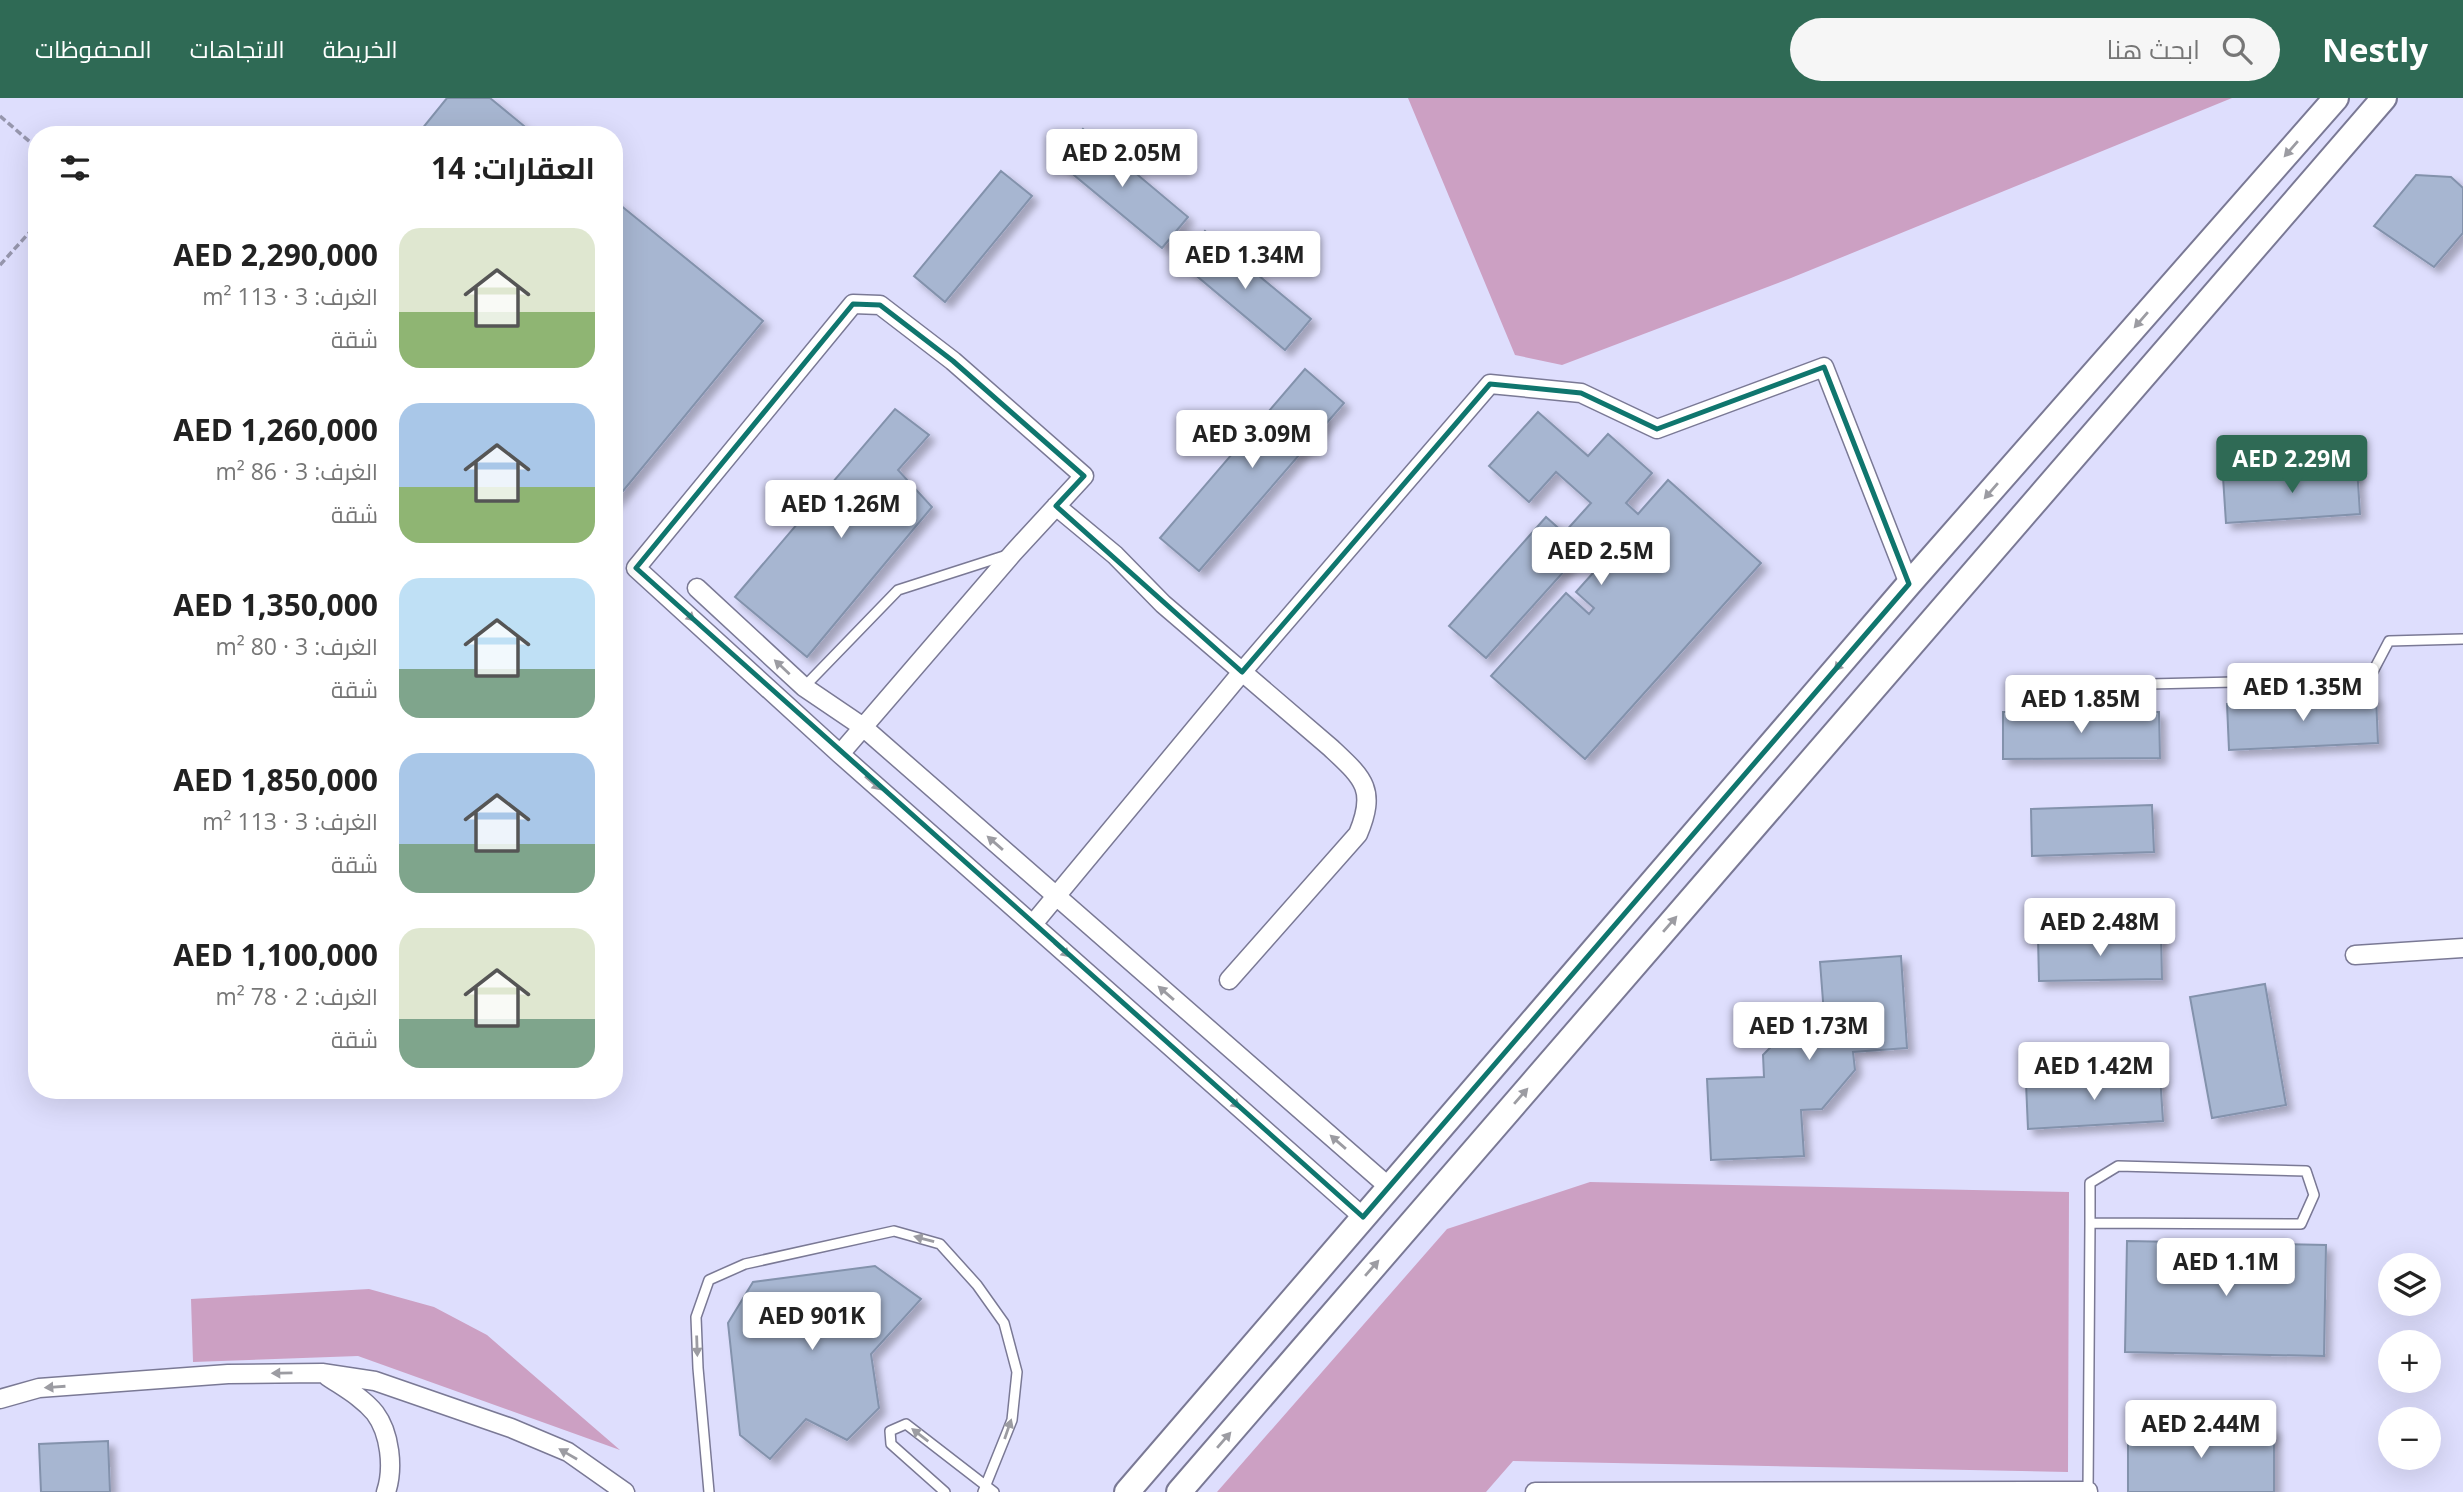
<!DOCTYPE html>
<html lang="ar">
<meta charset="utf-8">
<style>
:root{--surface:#fff;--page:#f6f6f6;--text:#222;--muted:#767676;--accent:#2f6a55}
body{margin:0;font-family:"Open Sans",Cairo,sans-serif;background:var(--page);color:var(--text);direction:rtl;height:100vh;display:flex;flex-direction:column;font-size:26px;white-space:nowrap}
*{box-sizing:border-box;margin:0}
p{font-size:23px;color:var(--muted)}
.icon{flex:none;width:38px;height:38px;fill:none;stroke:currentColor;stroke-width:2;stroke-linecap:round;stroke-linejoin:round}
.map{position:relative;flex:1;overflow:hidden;direction:ltr}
.side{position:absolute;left:28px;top:28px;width:595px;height:973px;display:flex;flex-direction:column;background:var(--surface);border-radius:28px;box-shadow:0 7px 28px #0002;direction:rtl}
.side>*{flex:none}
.buttons{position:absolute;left:2378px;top:1155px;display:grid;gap:14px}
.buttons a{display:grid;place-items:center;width:63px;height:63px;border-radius:50%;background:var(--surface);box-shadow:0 7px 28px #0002;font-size:35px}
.price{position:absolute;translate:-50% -60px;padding:0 16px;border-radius:7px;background:#fff;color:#222;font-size:23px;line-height:46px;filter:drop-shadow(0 2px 4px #0008)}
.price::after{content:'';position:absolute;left:50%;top:42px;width:21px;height:16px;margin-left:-10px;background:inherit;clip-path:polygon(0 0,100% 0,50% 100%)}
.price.on{background:var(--accent);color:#fff}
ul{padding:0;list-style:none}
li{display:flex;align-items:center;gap:21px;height:175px;padding:0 28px}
li span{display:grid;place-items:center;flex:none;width:196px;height:140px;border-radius:21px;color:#555}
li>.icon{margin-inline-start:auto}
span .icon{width:84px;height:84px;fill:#fffc;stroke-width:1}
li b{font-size:30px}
h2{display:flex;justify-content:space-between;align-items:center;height:84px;padding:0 28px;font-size:30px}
header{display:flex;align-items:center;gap:42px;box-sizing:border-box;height:98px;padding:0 35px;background:var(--accent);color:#fff}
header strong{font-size:33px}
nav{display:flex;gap:38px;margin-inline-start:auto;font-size:24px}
.search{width:490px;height:63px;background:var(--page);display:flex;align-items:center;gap:18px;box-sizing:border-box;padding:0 24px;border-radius:38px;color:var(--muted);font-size:26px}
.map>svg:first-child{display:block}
.green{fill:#cca0c3}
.building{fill:#a7b6d1;stroke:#8392ac;stroke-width:2;filter:url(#shadow)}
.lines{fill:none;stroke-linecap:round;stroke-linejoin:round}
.lane-casing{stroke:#7a7995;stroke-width:12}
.street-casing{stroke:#7a7995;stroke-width:21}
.secondary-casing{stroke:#7a7995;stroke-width:28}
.path{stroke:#9696ad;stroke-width:3.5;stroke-dasharray:7 3.5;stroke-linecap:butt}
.lane{stroke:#fff;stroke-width:9}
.street{stroke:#fff;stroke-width:18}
.secondary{stroke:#fff;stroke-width:24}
.oneway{fill:#9c9ca2}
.marked{fill:none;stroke:#0f766e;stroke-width:5;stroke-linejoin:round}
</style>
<header>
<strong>Nestly</strong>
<div class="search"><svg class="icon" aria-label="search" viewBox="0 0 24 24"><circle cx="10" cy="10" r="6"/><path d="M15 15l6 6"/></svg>ابحث هنا</div>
<nav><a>الخريطة</a><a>الاتجاهات</a><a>المحفوظات</a></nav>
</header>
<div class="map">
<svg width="2463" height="1394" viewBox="0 0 2463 1394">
<defs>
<filter id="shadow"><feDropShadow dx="6" dy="6" stdDeviation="3.5" flood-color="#0004"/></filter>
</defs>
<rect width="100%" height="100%" fill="#dedefd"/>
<path class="green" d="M1408 0H2232L1791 180 1562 267 1515 257Z
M1590 1084 2069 1094 2068 1374 1513 1363 1486 1394H1217L1447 1131Z
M369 1191 434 1209 487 1237 620 1352 358 1258 193 1264 191 1201Z"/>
<path class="building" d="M447 0H490L535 37H417Z
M1083 31 1188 119 1162 150 1057 63Z
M1001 73 1032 98 945 204 914 178Z
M2416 77 2451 79 2463 90V135L2434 169 2374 128Z
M614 102 763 223 614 404Z
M1205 133 1311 221 1285 252 1180 164Z
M1305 271 1344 305 1199 473 1160 440Z
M895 311 929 337 898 372 932 409 807 559 735 499Z
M1538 314 1588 358 1608 336 1652 375 1626 405 1638 416 1668 382 1761 465 1585 661 1491 578 1566 495 1589 516 1594 510 1576 494 1610 456 1593 441 1486 560 1449 528 1546 419 1564 435 1591 405 1556 374 1529 404 1489 368Z
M2357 369 2360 416 2226 425 2223 379Z
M2376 598 2378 645 2229 652 2227 606Z
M2003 614H2159L2160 660 2003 661Z
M2152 707 2154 754 2032 758 2031 711Z
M2161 836 2162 881 2039 883 2038 839Z
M1901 858 1907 950 1853 954 1855 972 1822 1011 1801 1012 1804 1058 1711 1062 1707 981 1764 979 1763 957 1801 918 1824 916 1820 864Z
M2265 886 2286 1007 2212 1020 2190 899Z
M2160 977 2163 1023 2028 1031 2026 985Z
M2127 1143 2326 1147 2324 1258 2125 1254Z
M875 1168 921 1201 871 1256 879 1310 847 1342 806 1321 770 1361 740 1337 728 1225 753 1184Z
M2128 1330H2274V1394H2128Z
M108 1343 110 1394H41L39 1346Z"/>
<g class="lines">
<defs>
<path id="lane" d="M804 589 898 492 1007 457
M2022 589 2369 581 2389 543 2463 541
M709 1394 698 1270 696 1219 709 1182 745 1166 894 1133 940 1146 977 1187 1004 1225 1017 1274 1012 1322 983 1394
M945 1394 891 1346 890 1333 906 1326 994 1394
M2088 1394 2090 1125V1085L2118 1068 2306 1073 2314 1097 2301 1126 2090 1125"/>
<path id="street" d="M1056 408 1115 457 1163 506 1331 650C1363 680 1377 691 1358 736L1229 882
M697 490 804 589 863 629 1389 1089
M840 656 1013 455 1084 378 953 263 880 207 853 206 636 470 840 656 1363 1119
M1033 826 1242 574 1490 286 1581 295 1657 331 1824 269 1909 486
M2355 857 2463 850
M327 1278C343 1289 362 1299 375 1315 390 1335 394 1370 386 1394
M0 1301 39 1290 228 1276 322 1275 375 1283 511 1330 568 1354 625 1394
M1535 1394 2088 1393"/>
<path id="secondary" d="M1127 1394 1909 486 2336 0
M1179 1394 2384 0"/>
</defs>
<use href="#lane" class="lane-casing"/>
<use href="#street" class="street-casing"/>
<use href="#secondary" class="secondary-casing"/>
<path class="path" d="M0 18 37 50
M0 167 37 126"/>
<use href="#lane" class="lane"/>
<use href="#street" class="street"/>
<use href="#secondary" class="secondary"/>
</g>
<defs><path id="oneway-solid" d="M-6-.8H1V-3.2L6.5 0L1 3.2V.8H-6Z" transform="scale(1.75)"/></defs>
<g class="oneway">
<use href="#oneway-solid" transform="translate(2291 51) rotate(131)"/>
<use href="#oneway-solid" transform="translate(2141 222) rotate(131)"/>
<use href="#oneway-solid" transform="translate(1991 393) rotate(131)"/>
<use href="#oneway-solid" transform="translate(687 516) rotate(42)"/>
<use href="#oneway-solid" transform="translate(1841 565) rotate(131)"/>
<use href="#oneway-solid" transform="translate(782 569) rotate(-137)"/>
<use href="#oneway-solid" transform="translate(873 685) rotate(41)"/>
<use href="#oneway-solid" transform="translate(995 745) rotate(-139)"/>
<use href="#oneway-solid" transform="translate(1670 826) rotate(-49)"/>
<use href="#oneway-solid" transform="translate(1062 852) rotate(42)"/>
<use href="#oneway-solid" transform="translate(1166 895) rotate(-139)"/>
<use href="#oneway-solid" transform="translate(1521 998) rotate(-49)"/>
<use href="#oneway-solid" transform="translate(1232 1003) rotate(42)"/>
<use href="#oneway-solid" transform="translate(1338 1044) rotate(-139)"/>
<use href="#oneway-solid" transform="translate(924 1141) rotate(-165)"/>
<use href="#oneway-solid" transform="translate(1372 1170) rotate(-49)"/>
<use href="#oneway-solid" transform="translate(697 1248) rotate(88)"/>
<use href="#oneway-solid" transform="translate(282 1275) rotate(179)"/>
<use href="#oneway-solid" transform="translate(55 1289) rotate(176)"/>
<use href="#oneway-solid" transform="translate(1008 1331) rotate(-71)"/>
<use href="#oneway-solid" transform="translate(920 1337) rotate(-142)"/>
<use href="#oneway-solid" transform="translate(1224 1342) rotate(-49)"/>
<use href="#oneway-solid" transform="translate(568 1356) rotate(-150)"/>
</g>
<path class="marked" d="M853 206 880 207 953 263 1084 378 1056 408 1242 574 1490 286 1581 295 1657 331 1824 269 1909 486 1363 1119 636 470Z"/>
</svg>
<div class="buttons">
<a><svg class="icon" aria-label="layers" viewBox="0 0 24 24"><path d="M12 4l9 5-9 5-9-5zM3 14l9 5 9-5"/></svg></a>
<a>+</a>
<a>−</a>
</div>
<b class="price" style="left:1122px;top:91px">AED 2.05M</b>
<b class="price" style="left:1245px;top:193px">AED 1.34M</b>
<b class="price" style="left:1252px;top:372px">AED 3.09M</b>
<b class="price on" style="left:2292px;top:397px">AED 2.29M</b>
<b class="price" style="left:841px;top:442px">AED 1.26M</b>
<b class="price" style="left:1601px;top:489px">AED 2.5M</b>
<b class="price" style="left:2303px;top:625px">AED 1.35M</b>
<b class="price" style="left:2081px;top:637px">AED 1.85M</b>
<b class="price" style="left:2100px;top:860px">AED 2.48M</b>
<b class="price" style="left:1809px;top:964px">AED 1.73M</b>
<b class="price" style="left:2094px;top:1004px">AED 1.42M</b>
<b class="price" style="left:2226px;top:1200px">AED 1.1M</b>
<b class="price" style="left:812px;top:1254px">AED 901K</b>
<b class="price" style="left:2201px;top:1362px">AED 2.44M</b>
<section class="side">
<h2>العقارات: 14<svg class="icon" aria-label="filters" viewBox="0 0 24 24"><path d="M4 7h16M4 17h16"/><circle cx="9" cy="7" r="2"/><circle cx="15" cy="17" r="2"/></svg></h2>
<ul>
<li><span style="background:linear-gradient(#dfe7d0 60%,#8fb573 0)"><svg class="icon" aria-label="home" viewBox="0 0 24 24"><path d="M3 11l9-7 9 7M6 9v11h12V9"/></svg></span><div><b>AED 2,290,000</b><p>الغرف: 3 · 113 m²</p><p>شقة</p></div></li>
<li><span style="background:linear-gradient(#a9c7e8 60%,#8fb573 0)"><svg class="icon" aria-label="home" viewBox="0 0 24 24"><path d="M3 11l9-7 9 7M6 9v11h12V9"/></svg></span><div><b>AED 1,260,000</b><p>الغرف: 3 · 86 m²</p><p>شقة</p></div></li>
<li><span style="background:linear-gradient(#bfe0f5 65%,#7fa58c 0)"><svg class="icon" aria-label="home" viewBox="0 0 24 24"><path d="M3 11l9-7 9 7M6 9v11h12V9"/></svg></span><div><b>AED 1,350,000</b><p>الغرف: 3 · 80 m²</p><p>شقة</p></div></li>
<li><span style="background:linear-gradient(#a9c7e8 65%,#7fa58c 0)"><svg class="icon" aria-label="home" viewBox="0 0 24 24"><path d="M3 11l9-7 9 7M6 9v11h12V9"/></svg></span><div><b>AED 1,850,000</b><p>الغرف: 3 · 113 m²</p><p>شقة</p></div></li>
<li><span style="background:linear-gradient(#dfe7d0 65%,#7fa58c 0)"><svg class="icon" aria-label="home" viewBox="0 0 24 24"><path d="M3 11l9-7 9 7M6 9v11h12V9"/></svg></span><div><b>AED 1,100,000</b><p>الغرف: 2 · 78 m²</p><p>شقة</p></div></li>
</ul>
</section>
</div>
